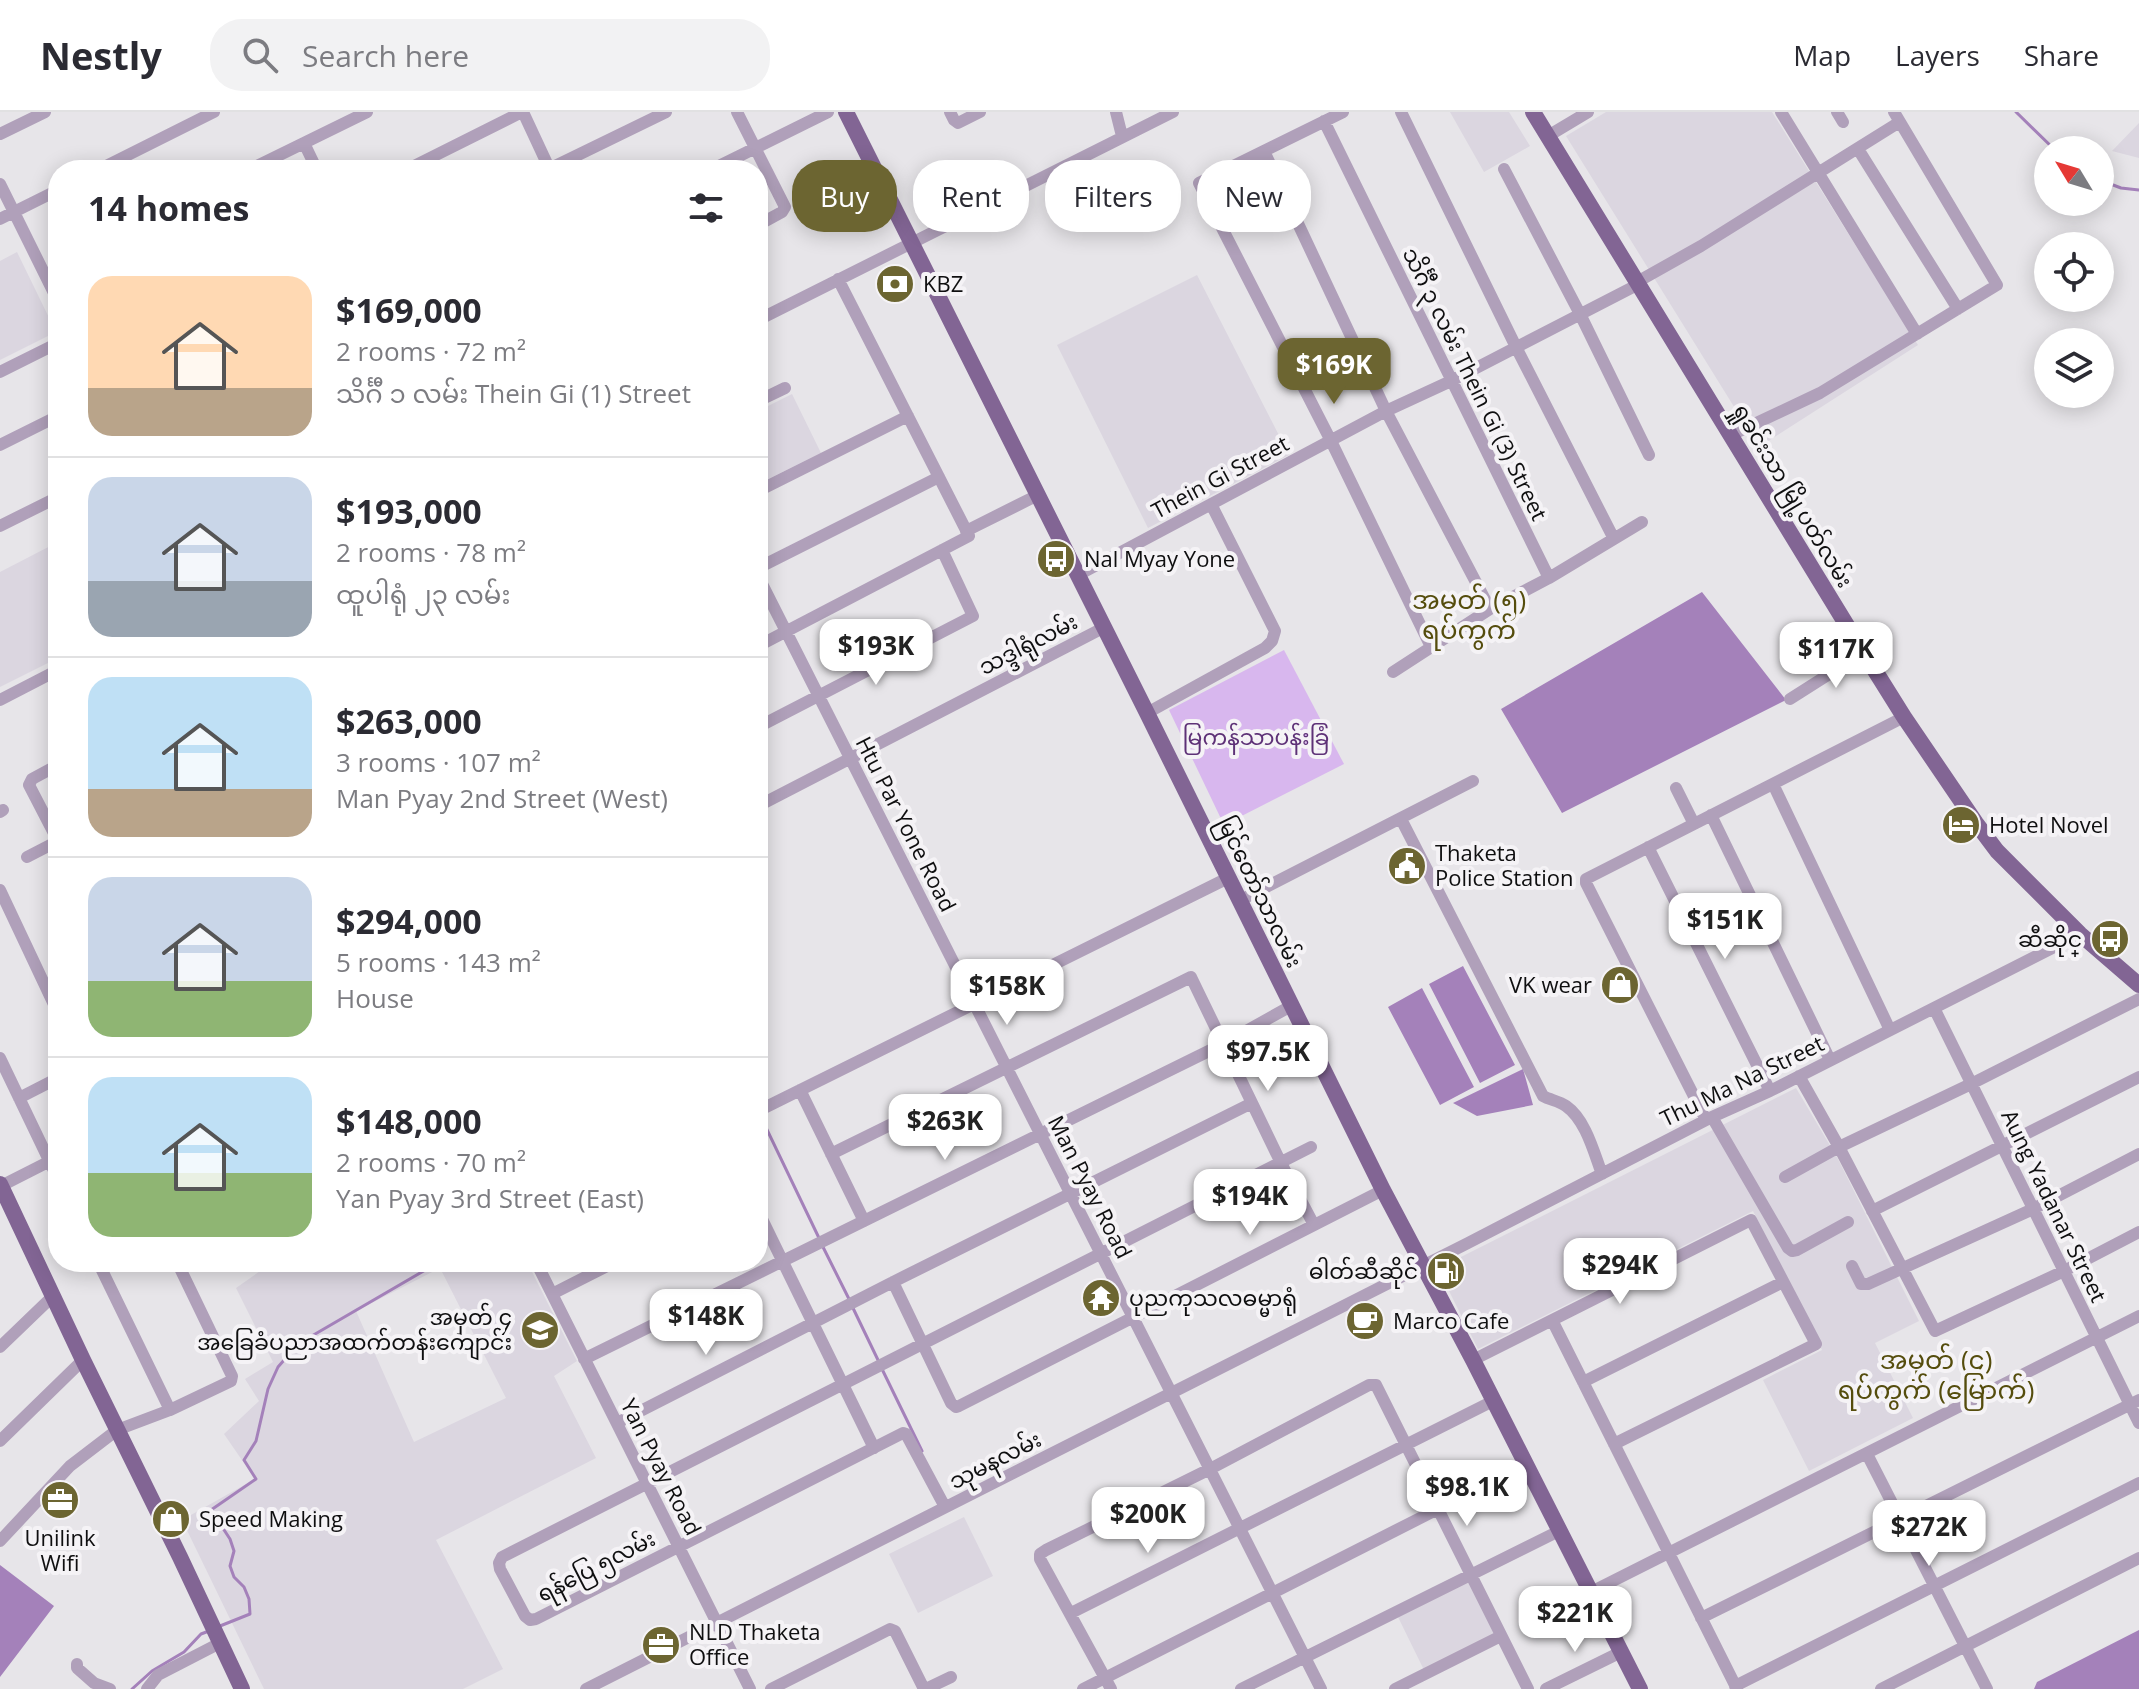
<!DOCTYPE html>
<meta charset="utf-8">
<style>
:root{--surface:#fff;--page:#f2f2f3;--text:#2b2b33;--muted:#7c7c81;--line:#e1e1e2;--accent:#6c6531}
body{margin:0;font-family:"Open Sans","Noto Sans Myanmar",sans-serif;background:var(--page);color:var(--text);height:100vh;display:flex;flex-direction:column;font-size:30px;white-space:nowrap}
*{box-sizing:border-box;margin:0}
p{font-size:26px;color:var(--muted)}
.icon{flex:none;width:44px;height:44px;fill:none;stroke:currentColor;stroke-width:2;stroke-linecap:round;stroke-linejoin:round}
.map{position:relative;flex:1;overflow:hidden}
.side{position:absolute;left:48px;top:48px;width:720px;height:1112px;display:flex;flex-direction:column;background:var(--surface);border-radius:32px;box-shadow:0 4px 20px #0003}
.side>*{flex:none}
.banner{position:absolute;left:792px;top:48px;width:760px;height:72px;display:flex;gap:16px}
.needle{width:52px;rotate:308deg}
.tools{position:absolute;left:2034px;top:24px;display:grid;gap:16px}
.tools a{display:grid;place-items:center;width:80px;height:80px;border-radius:50%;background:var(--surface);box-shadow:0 4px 20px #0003;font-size:40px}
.price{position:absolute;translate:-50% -68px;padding:0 18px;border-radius:16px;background:#fff;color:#222;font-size:26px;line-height:52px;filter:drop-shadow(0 2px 4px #0008)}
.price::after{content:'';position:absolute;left:50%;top:48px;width:24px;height:18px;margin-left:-12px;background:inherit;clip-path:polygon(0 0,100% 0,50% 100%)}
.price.current{background:var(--accent);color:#fff}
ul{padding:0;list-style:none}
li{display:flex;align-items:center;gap:24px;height:200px;padding:0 40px}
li+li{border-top:2px solid var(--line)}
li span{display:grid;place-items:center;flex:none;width:224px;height:160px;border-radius:24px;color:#555}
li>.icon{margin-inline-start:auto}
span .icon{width:96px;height:96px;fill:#fffc;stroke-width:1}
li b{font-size:34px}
h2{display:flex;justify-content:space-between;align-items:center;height:96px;padding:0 40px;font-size:34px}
.tag{padding:0 28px;border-radius:32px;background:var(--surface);box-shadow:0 4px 20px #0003;font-size:28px;line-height:72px}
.tag.current{background:var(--accent);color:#fff}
header{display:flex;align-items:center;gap:48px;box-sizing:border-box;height:112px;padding:0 40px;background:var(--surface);border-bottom:2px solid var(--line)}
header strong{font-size:38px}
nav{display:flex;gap:44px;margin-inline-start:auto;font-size:28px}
.search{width:560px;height:72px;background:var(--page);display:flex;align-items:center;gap:20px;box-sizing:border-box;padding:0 28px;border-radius:32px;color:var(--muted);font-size:30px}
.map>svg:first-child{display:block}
.built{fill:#dbd6e0;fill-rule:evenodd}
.green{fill:#d8b7ee}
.water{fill:#a481ba}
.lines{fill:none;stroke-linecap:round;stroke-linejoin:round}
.stream{stroke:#a481ba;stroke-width:3}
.minor{stroke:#b0a0ba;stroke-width:12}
.major{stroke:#826594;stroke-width:16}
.labels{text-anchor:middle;stroke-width:8;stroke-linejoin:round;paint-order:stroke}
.poi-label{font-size:22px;fill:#0f0f10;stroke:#f5f3f6;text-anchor:start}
.street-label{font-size:22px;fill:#0f0f10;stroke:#f5f3f6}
.park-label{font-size:22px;fill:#5e3177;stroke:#f5f3f6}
.quarter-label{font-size:26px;fill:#554d0d;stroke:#f5f3f6}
</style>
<header>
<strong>Nestly</strong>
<div class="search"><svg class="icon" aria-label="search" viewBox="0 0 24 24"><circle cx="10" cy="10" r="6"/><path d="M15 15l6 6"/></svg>Search here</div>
<nav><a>Map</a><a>Layers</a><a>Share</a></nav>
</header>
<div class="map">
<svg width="2139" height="1577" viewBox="0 0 2139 1577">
<rect width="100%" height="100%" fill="#e7e5e9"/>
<path class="built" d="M1450 0H1509L1530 34 1484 60Z
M1606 0H1772L1918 233 1759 335 1566 24Z
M2139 11V46L2112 39Z
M17 140 56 220 0 248V149Z
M1197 163 1289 343 1148 416 1057 233Z
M792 282 821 341 758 372V299Z
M58 430V546L0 575V460Z
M1796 976 1838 1047 1919 1209 1875 1231 1913 1306 1809 1359 1763 1268 1822 1238 1753 1099 1478 1237 1441 1163 1445 1153Z
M283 1150H527L577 1249 554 1264 596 1346 436 1428 503 1557 463 1577H264L182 1408 255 1367 224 1322 259 1289 245 1267 273 1250 236 1176 263 1157 267 1158ZM440 1156 506 1286 414 1330 356 1199Z
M964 1405 993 1464 918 1501 889 1442Z
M1468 1470 1494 1522 1424 1558 1398 1505Z"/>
<path class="green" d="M1284 538 1344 652 1224 713 1169 598Z"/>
<path class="water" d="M1702 480 1786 588 1562 701 1501 597Z
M1463 854 1515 953 1480 971 1429 872Z
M1422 876 1474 975 1440 993 1388 895Z
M1523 957 1533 993 1477 1004 1453 991Z
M0 1453 54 1494 0 1565Z
M2139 1518V1577H2034L2037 1570Z"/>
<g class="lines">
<path class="stream" d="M2016 0 2055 38
M2100 68 2121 76 2139 78
M760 1003 819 1126
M822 1133 849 1187
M852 1194 878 1248
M881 1255 922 1339
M220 1514 250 1502 249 1487 244 1475 234 1465 230 1454 234 1439 230 1427 211 1398 256 1367 244 1348 256 1329 268 1277 278 1255 298 1232 439 1150
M132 1577 152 1559 184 1540 201 1522 209 1519"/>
<path class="minor" d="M523 0 550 58
M737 0 785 95 782 100 758 113
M950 0 954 8 958 11 980 0
M1116 0 1122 24
M1343 0 1199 71 1331 329 1431 535
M1401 0 1516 235 1614 427
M1781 0 1917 222
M1837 0 1843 10
M1324 9 1549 466
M0 22 45 0
M1548 24 1588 0
M304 31 317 58
M1858 37 1958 197
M1264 39 1386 299 1490 497
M1504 57 1580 202 1649 343
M98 58 214 0
M249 58 367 0
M406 58 522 0
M547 58 666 0
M711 58 828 0
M0 72 58 189
M0 107 58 78
M1637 170 1701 134 1898 11
M758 208 1173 0
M0 260 58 231
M758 289 785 276
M1731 323 1820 281 1997 173 1894 0
M0 333 58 304
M758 379 908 304
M0 414 58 385
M966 419 1038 383
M758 456 939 365
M1078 463 1386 299 1451 269 1639 172
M758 464 1321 1577
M758 534 969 424 838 167
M1393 560 1490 497 1549 466 1642 410
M1790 587 1864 540
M0 588 58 558
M1147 601 1265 536 1272 529 1275 519 1211 392
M758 615 973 504 942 438
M1773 672 1890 918
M1676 676 1694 712
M758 694 1103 516
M0 700 3 698
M1711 703 1830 948
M1401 707 1543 984C1550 988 1559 989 1566 994 1586 1008 1594 1041 1602 1062
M58 729 29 673 32 667 58 653
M1648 735 1770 979
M27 745 58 729
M0 778 58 901
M1239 789 1473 669
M1934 896 2139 1311
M0 946 58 1067
M1799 964 1839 1035 1935 1219 2064 1159 2139 1120
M800 978 864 1109
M19 986 58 966
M758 999 1228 766
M1712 1005 1788 1136 1792 1139 1797 1138 1848 1110
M1706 1008 1586 771V767L1904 605
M831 1042 1191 865 1281 1051 1314 1113
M1785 1065 1839 1035 1971 972 2139 887
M1 1074 58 1045
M758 1099 874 1336
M1872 1099 2139 965
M98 1150 170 1298
M536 1150 750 1577
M1852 1154 1861 1172H1868L2033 1097 2139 1042
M893 1170 951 1291 956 1295 959 1294 1383 1078
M552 1182 615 1150
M1552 1208 1737 1577
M0 1235 53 1184
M584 1247 1223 932 1291 894
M1473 1248 1751 1108 1816 1232 1614 1332
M1583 1270 1783 1170
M617 1311 893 1170 1252 991
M0 1329 83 1248
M1867 1342 1987 1577
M945 1395 906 1322 903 1321 536 1507 530 1508 525 1504 500 1457 499 1451 502 1445 1311 1035
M0 1429 70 1354 117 1318 170 1298 231 1269 232 1264 177 1150
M1591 1480 2139 1204
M1071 1501 1493 1289
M1701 1506 2139 1288
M77 1552V1556L94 1571 110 1577
M1735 1574 2139 1371
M147 1577 158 1563 220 1531
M586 1577 1468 1131 1712 1005 1770 979 2080 822
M771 1577 890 1517 895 1519 924 1577
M926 1577 951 1565
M1083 1577 1438 1397
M1111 1577 1040 1447V1442L1046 1438 1210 1357 1369 1273H1376L1528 1577
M1241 1577 1559 1419
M1395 1577 1501 1524
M1546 1577 1621 1540
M1881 1577 2139 1446"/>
<path class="major" d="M846 0 1147 601 1383 1078 1473 1248 1640 1577
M1533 0 1854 525 1904 605 1976 711 1997 739 2080 822 2139 873
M0 1072 83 1248 180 1445 242 1577"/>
</g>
<defs>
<symbol id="bank-disc" viewBox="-11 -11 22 22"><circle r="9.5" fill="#6c6531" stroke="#f5f3f6"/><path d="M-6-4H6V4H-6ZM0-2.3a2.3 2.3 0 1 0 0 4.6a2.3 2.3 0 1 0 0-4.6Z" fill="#fff"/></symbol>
<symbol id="bus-disc" viewBox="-11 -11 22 22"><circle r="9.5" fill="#6c6531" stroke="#f5f3f6"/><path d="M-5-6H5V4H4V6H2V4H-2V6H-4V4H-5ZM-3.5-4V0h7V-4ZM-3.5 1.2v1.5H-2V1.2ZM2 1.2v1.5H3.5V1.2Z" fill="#fff"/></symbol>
<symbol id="hotel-disc" viewBox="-11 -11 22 22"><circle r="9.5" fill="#6c6531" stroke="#f5f3f6"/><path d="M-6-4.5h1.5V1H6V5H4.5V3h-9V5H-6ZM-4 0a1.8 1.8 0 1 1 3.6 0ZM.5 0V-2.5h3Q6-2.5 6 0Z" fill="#fff"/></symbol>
<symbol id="civic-disc" viewBox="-11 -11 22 22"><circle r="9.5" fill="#6c6531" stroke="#f5f3f6"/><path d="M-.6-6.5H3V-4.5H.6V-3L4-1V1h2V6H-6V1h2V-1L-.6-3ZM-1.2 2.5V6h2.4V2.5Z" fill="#fff"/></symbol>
<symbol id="shop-disc" viewBox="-11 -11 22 22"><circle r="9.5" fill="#6c6531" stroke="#f5f3f6"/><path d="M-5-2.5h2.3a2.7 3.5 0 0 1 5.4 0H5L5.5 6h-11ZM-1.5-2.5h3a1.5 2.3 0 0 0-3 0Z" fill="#fff"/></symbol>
<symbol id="fuel-disc" viewBox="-11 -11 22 22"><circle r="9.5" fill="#6c6531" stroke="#f5f3f6"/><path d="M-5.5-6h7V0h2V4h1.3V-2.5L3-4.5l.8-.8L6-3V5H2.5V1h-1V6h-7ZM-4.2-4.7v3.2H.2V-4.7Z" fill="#fff"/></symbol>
<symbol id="temple-disc" viewBox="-11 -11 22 22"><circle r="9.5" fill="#6c6531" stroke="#f5f3f6"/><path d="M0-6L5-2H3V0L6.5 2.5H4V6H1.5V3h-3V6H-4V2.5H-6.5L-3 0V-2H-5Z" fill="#fff"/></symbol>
<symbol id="cafe-disc" viewBox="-11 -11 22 22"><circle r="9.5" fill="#6c6531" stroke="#f5f3f6"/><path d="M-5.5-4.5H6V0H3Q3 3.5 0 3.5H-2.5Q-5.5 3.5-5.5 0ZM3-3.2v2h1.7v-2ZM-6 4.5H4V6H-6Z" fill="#fff"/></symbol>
<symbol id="school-disc" viewBox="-11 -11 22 22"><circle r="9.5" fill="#6c6531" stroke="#f5f3f6"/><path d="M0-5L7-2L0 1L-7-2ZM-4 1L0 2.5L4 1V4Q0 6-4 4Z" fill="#fff"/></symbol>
<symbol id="office-disc" viewBox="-11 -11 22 22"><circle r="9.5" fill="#6c6531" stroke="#f5f3f6"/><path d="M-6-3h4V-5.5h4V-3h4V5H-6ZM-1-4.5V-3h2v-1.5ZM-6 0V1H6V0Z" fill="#fff"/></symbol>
</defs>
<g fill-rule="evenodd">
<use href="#bank-disc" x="873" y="150" width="44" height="44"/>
<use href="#bus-disc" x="1034" y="425" width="44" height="44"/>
<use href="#hotel-disc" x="1939" y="691" width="44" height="44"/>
<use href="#civic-disc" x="1385" y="732" width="44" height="44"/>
<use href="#bus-disc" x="2088" y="805" width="44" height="44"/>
<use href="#shop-disc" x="1598" y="851" width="44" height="44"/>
<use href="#fuel-disc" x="1424" y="1137" width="44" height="44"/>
<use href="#temple-disc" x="1079" y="1164" width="44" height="44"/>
<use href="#cafe-disc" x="1343" y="1187" width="44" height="44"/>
<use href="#school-disc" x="518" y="1196" width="44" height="44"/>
<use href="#office-disc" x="38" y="1366" width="44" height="44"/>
<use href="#shop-disc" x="149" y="1385" width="44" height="44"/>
<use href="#office-disc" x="639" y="1511" width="44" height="44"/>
</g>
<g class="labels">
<g class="poi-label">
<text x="923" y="180">KBZ</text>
<text x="1084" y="455">Nal Myay Yone</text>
<text x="1989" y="721">Hotel Novel</text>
<text x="1435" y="749">Thaketa<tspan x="1435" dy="25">Police Station</tspan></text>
<text x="2082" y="835" text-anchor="end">ဆီဆိုင္</text>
<text x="1592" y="881" text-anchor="end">VK wear</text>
<text x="1418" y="1167" text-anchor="end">ဓါတ်ဆီဆိုင်</text>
<text x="1129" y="1194">ပုညကုသလဓမ္မာရုံ</text>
<text x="512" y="1213" text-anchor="end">အမှတ် ၄<tspan x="512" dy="25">အခြေခံပညာအထက်တန်းကျောင်း</tspan></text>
<text x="1393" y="1217">Marco Cafe</text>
<text x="199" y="1415">Speed Making</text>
<text x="60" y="1434" text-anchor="middle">Unilink<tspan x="60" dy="25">Wifi</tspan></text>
<text x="689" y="1528">NLD Thaketa<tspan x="689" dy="25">Office</tspan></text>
</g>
<g class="street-label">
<text transform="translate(1475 272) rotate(64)" y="8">သိင်္ဂီ ၃ လမ်း Thein Gi (3) Street</text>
<text transform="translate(1220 365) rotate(-28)" y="8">Thein Gi Street</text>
<text transform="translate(1793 383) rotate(59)" y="8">ရှုခင်းသာ မြို့ပတ်လမ်း</text>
<text transform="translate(1028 532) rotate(-27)" y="8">သဒ္ဒါရုံလမ်း</text>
<text transform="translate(906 712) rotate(63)" y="8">Htu Par Yone Road</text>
<text transform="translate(1260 780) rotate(64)" y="8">မြင်တော်သာလမ်း</text>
<text transform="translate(1742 969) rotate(-26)" y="8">Thu Ma Na Street</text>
<text transform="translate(1090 1075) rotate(63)" y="8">Man Pyay Road</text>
<text transform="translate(2054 1094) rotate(64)" y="8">Aung Yadanar Street</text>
<text transform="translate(995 1348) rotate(-27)" y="8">သုမနလမ်း</text>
<text transform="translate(661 1355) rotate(63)" y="8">Yan Pyay Road</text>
<text transform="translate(596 1454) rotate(-27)" y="8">ရန်ပြေ ၅လမ်း</text>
</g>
<g class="park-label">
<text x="1256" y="633">မြကန်သာပန်းခြံ</text>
</g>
<g class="quarter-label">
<text x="1469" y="497">အမှတ် (၅)<tspan x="1469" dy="30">ရပ်ကွက်</tspan></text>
<text x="1936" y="1257">အမှတ် (၄)<tspan x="1936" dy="30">ရပ်ကွက် (မြောက်)</tspan></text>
</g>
</g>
</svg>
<div class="tools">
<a><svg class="needle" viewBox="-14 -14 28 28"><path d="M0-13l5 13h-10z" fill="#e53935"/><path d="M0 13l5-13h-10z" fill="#7c7c81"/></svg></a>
<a><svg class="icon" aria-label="locate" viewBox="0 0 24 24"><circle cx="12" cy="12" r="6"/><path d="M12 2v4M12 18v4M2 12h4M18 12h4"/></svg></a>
<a><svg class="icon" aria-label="layers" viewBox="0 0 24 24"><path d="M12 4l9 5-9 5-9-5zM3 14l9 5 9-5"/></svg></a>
</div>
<b class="price current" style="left:1334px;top:294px">$169K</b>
<b class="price" style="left:876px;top:575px">$193K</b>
<b class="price" style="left:1836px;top:578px">$117K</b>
<b class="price" style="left:1725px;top:849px">$151K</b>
<b class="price" style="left:1007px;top:915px">$158K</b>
<b class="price" style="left:1268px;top:981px">$97.5K</b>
<b class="price" style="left:945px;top:1050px">$263K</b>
<b class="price" style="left:1250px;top:1125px">$194K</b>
<b class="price" style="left:1620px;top:1194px">$294K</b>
<b class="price" style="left:706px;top:1245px">$148K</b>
<b class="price" style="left:1467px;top:1416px">$98.1K</b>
<b class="price" style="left:1148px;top:1443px">$200K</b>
<b class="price" style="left:1929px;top:1456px">$272K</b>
<b class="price" style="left:1575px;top:1542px">$221K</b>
<div class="banner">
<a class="tag current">Buy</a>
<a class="tag">Rent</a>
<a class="tag">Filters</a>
<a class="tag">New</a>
</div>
<section class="side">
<h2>14 homes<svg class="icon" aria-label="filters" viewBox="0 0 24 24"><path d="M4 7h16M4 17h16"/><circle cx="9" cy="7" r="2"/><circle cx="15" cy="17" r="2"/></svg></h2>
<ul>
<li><span style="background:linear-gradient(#ffd9b3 70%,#b9a48a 0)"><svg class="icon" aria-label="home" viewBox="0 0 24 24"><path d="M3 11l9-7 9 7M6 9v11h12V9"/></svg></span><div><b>$169,000</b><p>2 rooms · 72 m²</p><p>သိင်္ဂီ ၁ လမ်း Thein Gi (1) Street</p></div></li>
<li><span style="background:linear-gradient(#c9d6e8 65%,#9aa5b1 0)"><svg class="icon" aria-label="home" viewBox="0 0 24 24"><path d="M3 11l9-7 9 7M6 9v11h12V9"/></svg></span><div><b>$193,000</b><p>2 rooms · 78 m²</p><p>ထူပါရုံ ၂၃ လမ်း</p></div></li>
<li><span style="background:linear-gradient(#bfe0f5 70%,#b9a48a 0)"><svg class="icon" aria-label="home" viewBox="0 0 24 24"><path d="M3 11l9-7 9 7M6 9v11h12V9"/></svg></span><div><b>$263,000</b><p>3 rooms · 107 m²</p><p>Man Pyay 2nd Street (West)</p></div></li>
<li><span style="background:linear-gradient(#c9d6e8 65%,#8fb573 0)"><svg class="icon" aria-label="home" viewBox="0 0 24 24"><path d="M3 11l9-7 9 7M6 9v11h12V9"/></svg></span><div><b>$294,000</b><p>5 rooms · 143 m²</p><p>House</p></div></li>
<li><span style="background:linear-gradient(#bfe0f5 60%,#8fb573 0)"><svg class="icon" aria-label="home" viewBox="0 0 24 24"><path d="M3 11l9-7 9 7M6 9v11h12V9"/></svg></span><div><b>$148,000</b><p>2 rooms · 70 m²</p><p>Yan Pyay 3rd Street (East)</p></div></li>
</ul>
</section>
</div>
